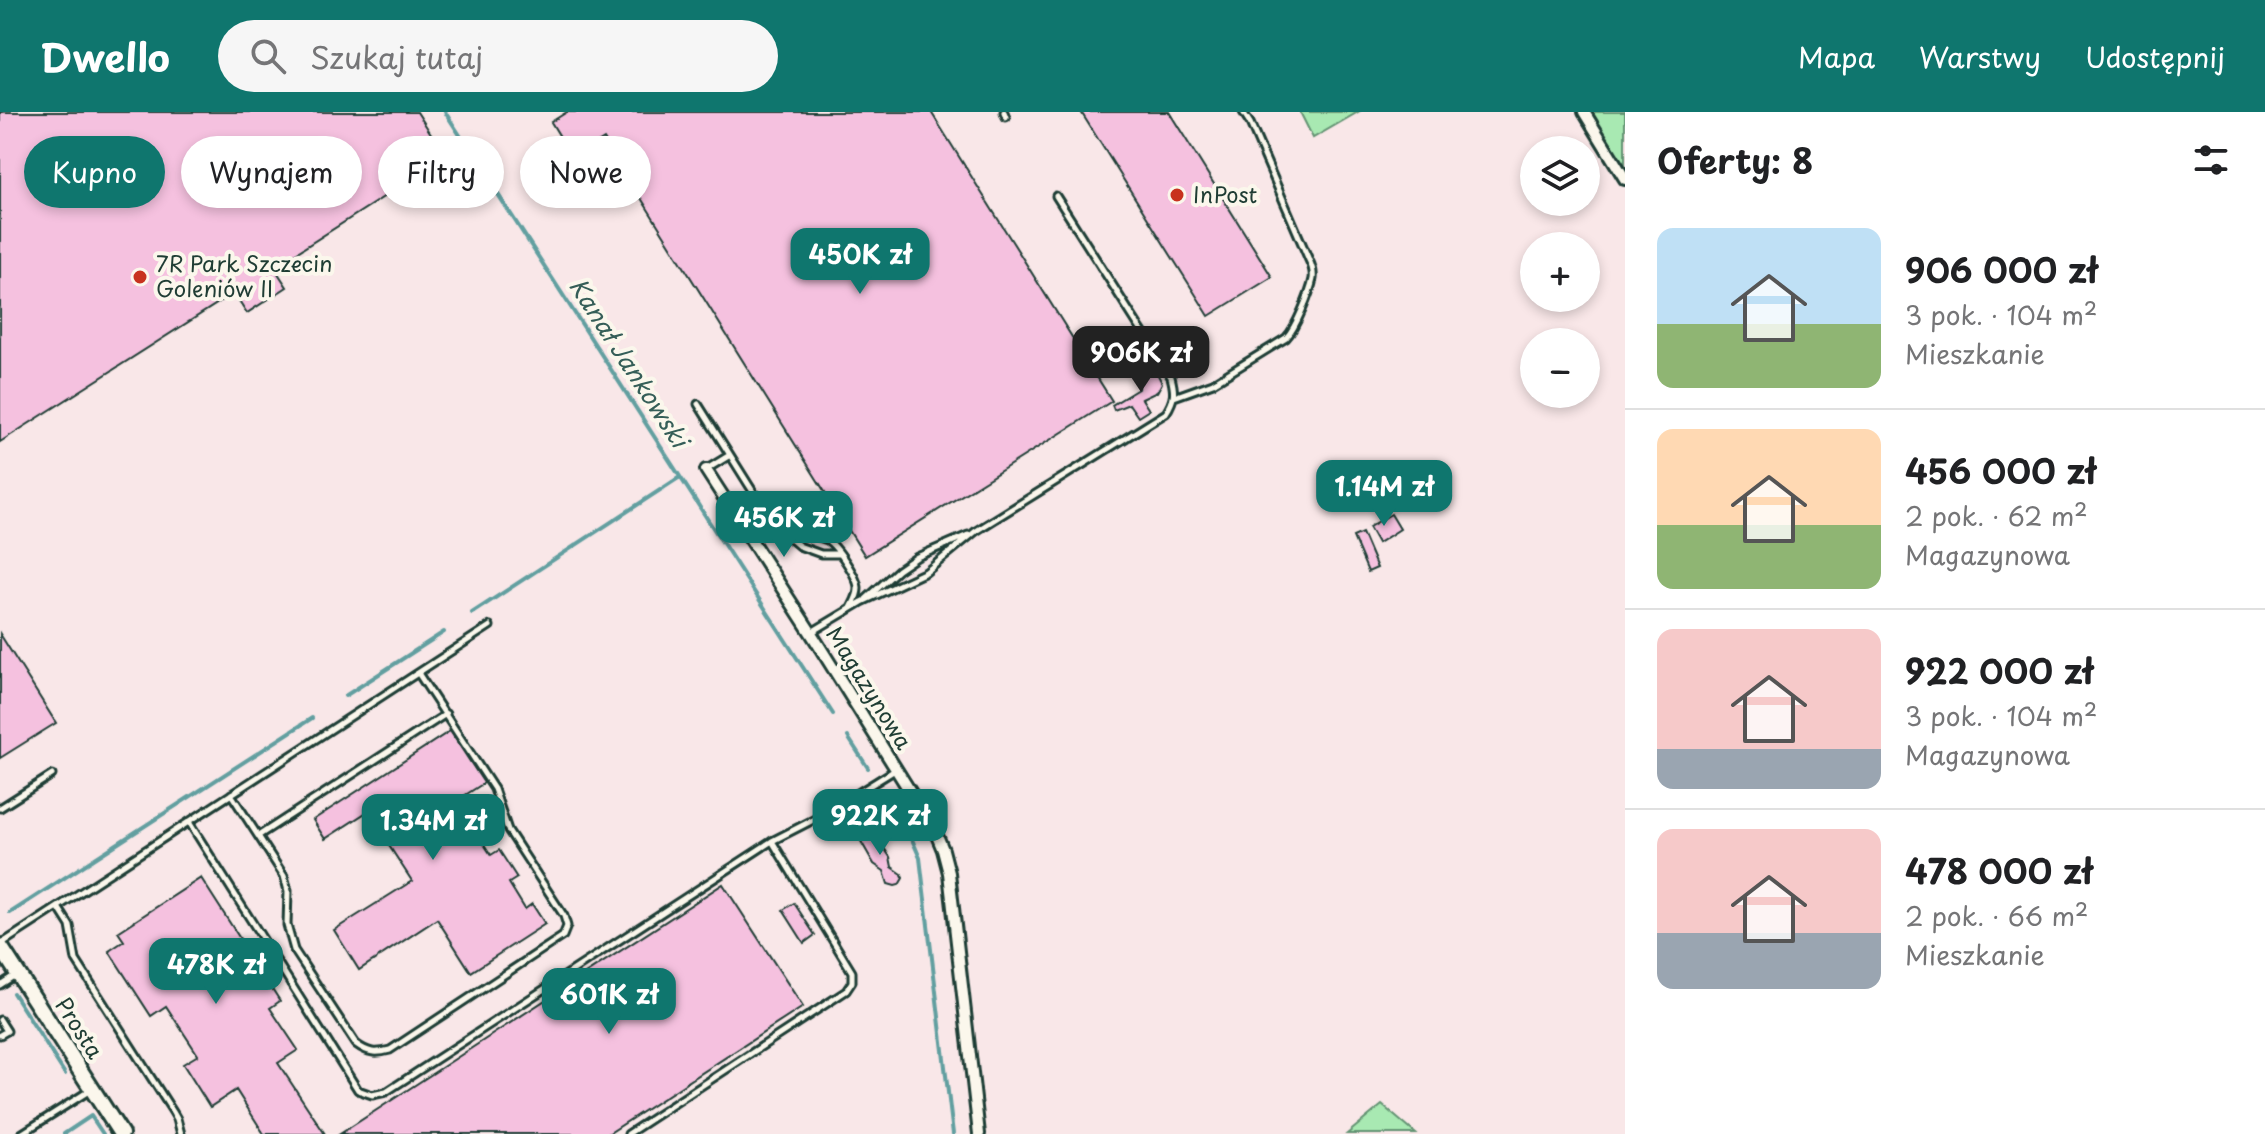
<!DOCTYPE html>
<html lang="pl">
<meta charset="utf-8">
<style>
:root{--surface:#fff;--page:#f6f6f6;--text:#202124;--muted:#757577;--line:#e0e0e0;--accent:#0f766e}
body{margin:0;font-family:"Playpen Sans",sans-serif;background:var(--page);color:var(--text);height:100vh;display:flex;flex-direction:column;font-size:30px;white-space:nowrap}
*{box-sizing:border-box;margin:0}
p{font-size:26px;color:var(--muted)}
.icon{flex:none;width:44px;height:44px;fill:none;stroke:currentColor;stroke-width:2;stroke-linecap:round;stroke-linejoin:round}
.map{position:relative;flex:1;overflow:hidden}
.details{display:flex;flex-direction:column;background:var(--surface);width:640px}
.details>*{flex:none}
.guide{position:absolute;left:24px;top:24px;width:760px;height:72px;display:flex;gap:16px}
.tools{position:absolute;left:1520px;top:24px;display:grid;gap:16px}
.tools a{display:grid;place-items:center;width:80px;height:80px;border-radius:50%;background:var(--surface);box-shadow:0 4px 12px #0003;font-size:40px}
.price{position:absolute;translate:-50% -68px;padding:0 18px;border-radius:16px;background:var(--accent);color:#fff;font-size:26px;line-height:52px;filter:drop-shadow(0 2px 4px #0008)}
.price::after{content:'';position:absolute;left:50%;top:48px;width:24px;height:18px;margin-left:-12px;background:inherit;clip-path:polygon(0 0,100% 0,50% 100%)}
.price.selected{background:#222;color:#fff}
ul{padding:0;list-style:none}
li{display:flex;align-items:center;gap:24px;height:200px;padding:0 32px}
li+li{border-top:2px solid var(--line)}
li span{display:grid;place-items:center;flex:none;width:224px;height:160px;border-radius:16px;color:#555}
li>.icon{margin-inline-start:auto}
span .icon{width:96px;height:96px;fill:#fffc;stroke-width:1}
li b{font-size:34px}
h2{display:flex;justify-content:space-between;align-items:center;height:96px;padding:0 32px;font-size:34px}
.pill{padding:0 28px;border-radius:36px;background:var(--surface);box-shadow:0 4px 12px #0003;font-size:28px;line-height:72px}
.pill.selected{background:var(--accent);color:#fff}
header{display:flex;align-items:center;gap:48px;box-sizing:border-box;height:112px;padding:0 40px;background:var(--accent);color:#fff}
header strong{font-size:38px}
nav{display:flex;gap:44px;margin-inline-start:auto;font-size:28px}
.search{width:560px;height:72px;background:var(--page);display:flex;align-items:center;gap:20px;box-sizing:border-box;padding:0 28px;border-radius:44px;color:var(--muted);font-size:30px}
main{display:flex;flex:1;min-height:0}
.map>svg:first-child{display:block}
.green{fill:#a8e9b2;stroke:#649373;stroke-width:2}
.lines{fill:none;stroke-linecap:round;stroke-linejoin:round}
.stream{stroke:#629fa0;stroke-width:4}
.building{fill:#f5c1df;stroke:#1f3d34;stroke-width:2}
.lane-casing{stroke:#1f3d34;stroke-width:11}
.street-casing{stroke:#1f3d34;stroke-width:16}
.secondary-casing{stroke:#1f3d34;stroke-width:20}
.lane{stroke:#fbf7ec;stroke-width:5}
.street{stroke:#fbf7ec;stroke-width:10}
.secondary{stroke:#fbf7ec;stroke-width:14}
.poi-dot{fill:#c8321e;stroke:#fbf7ec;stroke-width:3}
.labels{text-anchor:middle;stroke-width:8;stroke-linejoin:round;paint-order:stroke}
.poi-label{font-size:22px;fill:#1f3d34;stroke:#fbf7ec;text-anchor:start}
.street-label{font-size:22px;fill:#1f3d34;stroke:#fbf7ec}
.water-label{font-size:24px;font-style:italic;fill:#355e58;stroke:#fbf7ec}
</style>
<header>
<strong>Dwello</strong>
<div class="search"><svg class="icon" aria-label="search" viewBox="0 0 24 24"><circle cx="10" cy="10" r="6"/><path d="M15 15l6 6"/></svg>Szukaj tutaj</div>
<nav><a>Mapa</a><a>Warstwy</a><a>Udostępnij</a></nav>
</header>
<main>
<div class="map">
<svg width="1625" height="1022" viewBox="0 0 1625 1022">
<rect width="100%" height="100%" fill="#f9e7e8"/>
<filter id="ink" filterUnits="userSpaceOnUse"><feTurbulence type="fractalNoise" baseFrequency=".0125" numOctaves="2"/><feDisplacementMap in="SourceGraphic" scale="16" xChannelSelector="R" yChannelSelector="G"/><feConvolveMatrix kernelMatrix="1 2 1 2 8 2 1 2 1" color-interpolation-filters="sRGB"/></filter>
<g filter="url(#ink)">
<path class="green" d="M1300 0H1358L1313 26Z
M1589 0H1625V61Z
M1382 993 1416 1022H1347Z"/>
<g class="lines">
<path class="stream" d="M445 0 833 602
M472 501 680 365
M345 584 444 520
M848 625 868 656
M883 679 911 725 920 746 953 1022
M10 801 312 606
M13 881 65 962
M64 1022 91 1004 103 1022"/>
</g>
<path class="building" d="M0 0H417L446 45 274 155 287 175 247 201 234 181 0 330Z
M567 0H931L1112 289 865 444 604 27 573 46 551 10Z
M1081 0H1169L1272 165 1209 204Z
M1149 259 1157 261 1162 271 1157 280 1142 287 1149 298 1138 305 1129 292 1114 298 1112 293 1138 277 1140 265Z
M1391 402 1400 417 1378 431 1369 415Z
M1362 421 1377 456 1368 460 1353 425Z
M0 522 56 611 0 646Z
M450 619 484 671 456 689 491 743 499 738 517 766 509 771 525 797 532 792 545 812 471 860 437 807 359 858 334 818 412 769 367 700 325 727 313 708Z
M870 715 890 745 892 755 902 762 903 766 899 773 895 774 888 772 884 759 874 752 858 724Z
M201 766 280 889 270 896 298 938 278 951 325 1022H264L236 978 210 995 183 952 198 943 166 894 151 904 109 839 124 829 118 820Z
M723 772 803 895 608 1022H340Z
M794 791 815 823 804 831 783 798Z"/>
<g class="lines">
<defs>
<path id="lane" d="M1004 0 1006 5
M1174 285 1213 271 1286 226C1296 216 1310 181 1313 167 1314 160 1312 154 1309 148L1250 11 1243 0
M698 292 774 413 799 434 821 442H839
M707 357 730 343
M782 421C797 420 813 422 827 428 836 433 859 467 858 477 858 484 854 490 851 496
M866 487 898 458 917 445 968 423
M812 520 862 490 926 460 976 419 1166 301C1175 287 1175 280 1171 265L1056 84
M231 682 284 764 288 779 287 813 294 838 356 932C368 941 376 942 390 938L563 824 567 814 564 804 508 718 494 677 418 561
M0 696 52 663
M189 710 358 978 372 983 386 980 772 729 852 860V870L846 879 628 1022
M258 724 446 602
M772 729 821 704 895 658
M58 795 70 814 76 848 173 1000 177 1007 181 1022
M1 832 490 514
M0 873 17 862
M0 908 7 919 0 923
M21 1022 92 977"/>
<path id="street" d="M1584 0 1625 67
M706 358 811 521 936 721 943 738 949 761 979 1022"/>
<path id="secondary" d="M0 834 121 1022"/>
</defs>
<use href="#lane" class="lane-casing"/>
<use href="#street" class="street-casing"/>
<use href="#secondary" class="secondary-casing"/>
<use href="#lane" class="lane"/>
<use href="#street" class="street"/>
<use href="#secondary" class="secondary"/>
</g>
</g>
<g class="poi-dot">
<circle cx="1177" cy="83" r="8"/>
<circle cx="140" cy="165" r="8"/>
</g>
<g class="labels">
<g class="poi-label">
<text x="1193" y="91">InPost</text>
<text x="156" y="160">7R Park Szczecin<tspan x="156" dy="25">Goleniów II</tspan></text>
</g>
<g class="street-label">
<text transform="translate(869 576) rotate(58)" y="8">Magazynowa</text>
<text transform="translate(79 916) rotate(57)" y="8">Prosta</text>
</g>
<g class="water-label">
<text transform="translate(628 251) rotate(57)" y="8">Kanał Jankowski</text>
</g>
</g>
</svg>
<div class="tools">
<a><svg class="icon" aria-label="layers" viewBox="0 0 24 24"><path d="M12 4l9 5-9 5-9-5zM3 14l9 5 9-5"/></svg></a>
<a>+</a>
<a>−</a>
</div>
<b class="price" style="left:860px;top:184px">450K zł</b>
<b class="price selected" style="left:1141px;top:282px">906K zł</b>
<b class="price" style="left:1384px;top:416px">1.14M zł</b>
<b class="price" style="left:784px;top:447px">456K zł</b>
<b class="price" style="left:880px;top:745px">922K zł</b>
<b class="price" style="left:433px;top:750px">1.34M zł</b>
<b class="price" style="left:216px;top:894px">478K zł</b>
<b class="price" style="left:609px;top:924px">601K zł</b>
<div class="guide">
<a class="pill selected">Kupno</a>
<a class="pill">Wynajem</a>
<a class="pill">Filtry</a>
<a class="pill">Nowe</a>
</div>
</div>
<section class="details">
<h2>Oferty: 8<svg class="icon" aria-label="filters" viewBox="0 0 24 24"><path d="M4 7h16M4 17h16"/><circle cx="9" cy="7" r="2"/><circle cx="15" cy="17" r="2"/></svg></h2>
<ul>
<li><span style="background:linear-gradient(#bfe0f5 60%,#8fb573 0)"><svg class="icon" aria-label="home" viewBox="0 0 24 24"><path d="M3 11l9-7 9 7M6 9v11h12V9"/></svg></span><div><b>906 000 zł</b><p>3 pok. · 104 m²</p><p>Mieszkanie</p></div></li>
<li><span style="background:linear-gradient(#ffd9b3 60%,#8fb573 0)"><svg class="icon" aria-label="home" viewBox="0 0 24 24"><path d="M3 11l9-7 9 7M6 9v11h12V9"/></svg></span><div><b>456 000 zł</b><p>2 pok. · 62 m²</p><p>Magazynowa</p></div></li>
<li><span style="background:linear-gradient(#f6c9c9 75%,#9aa5b1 0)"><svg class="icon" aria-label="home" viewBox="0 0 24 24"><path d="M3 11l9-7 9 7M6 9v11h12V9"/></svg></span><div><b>922 000 zł</b><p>3 pok. · 104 m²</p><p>Magazynowa</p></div></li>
<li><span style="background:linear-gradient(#f6c9c9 65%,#9aa5b1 0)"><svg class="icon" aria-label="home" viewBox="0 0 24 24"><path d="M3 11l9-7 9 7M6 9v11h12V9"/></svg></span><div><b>478 000 zł</b><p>2 pok. · 66 m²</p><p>Mieszkanie</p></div></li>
</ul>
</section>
</main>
